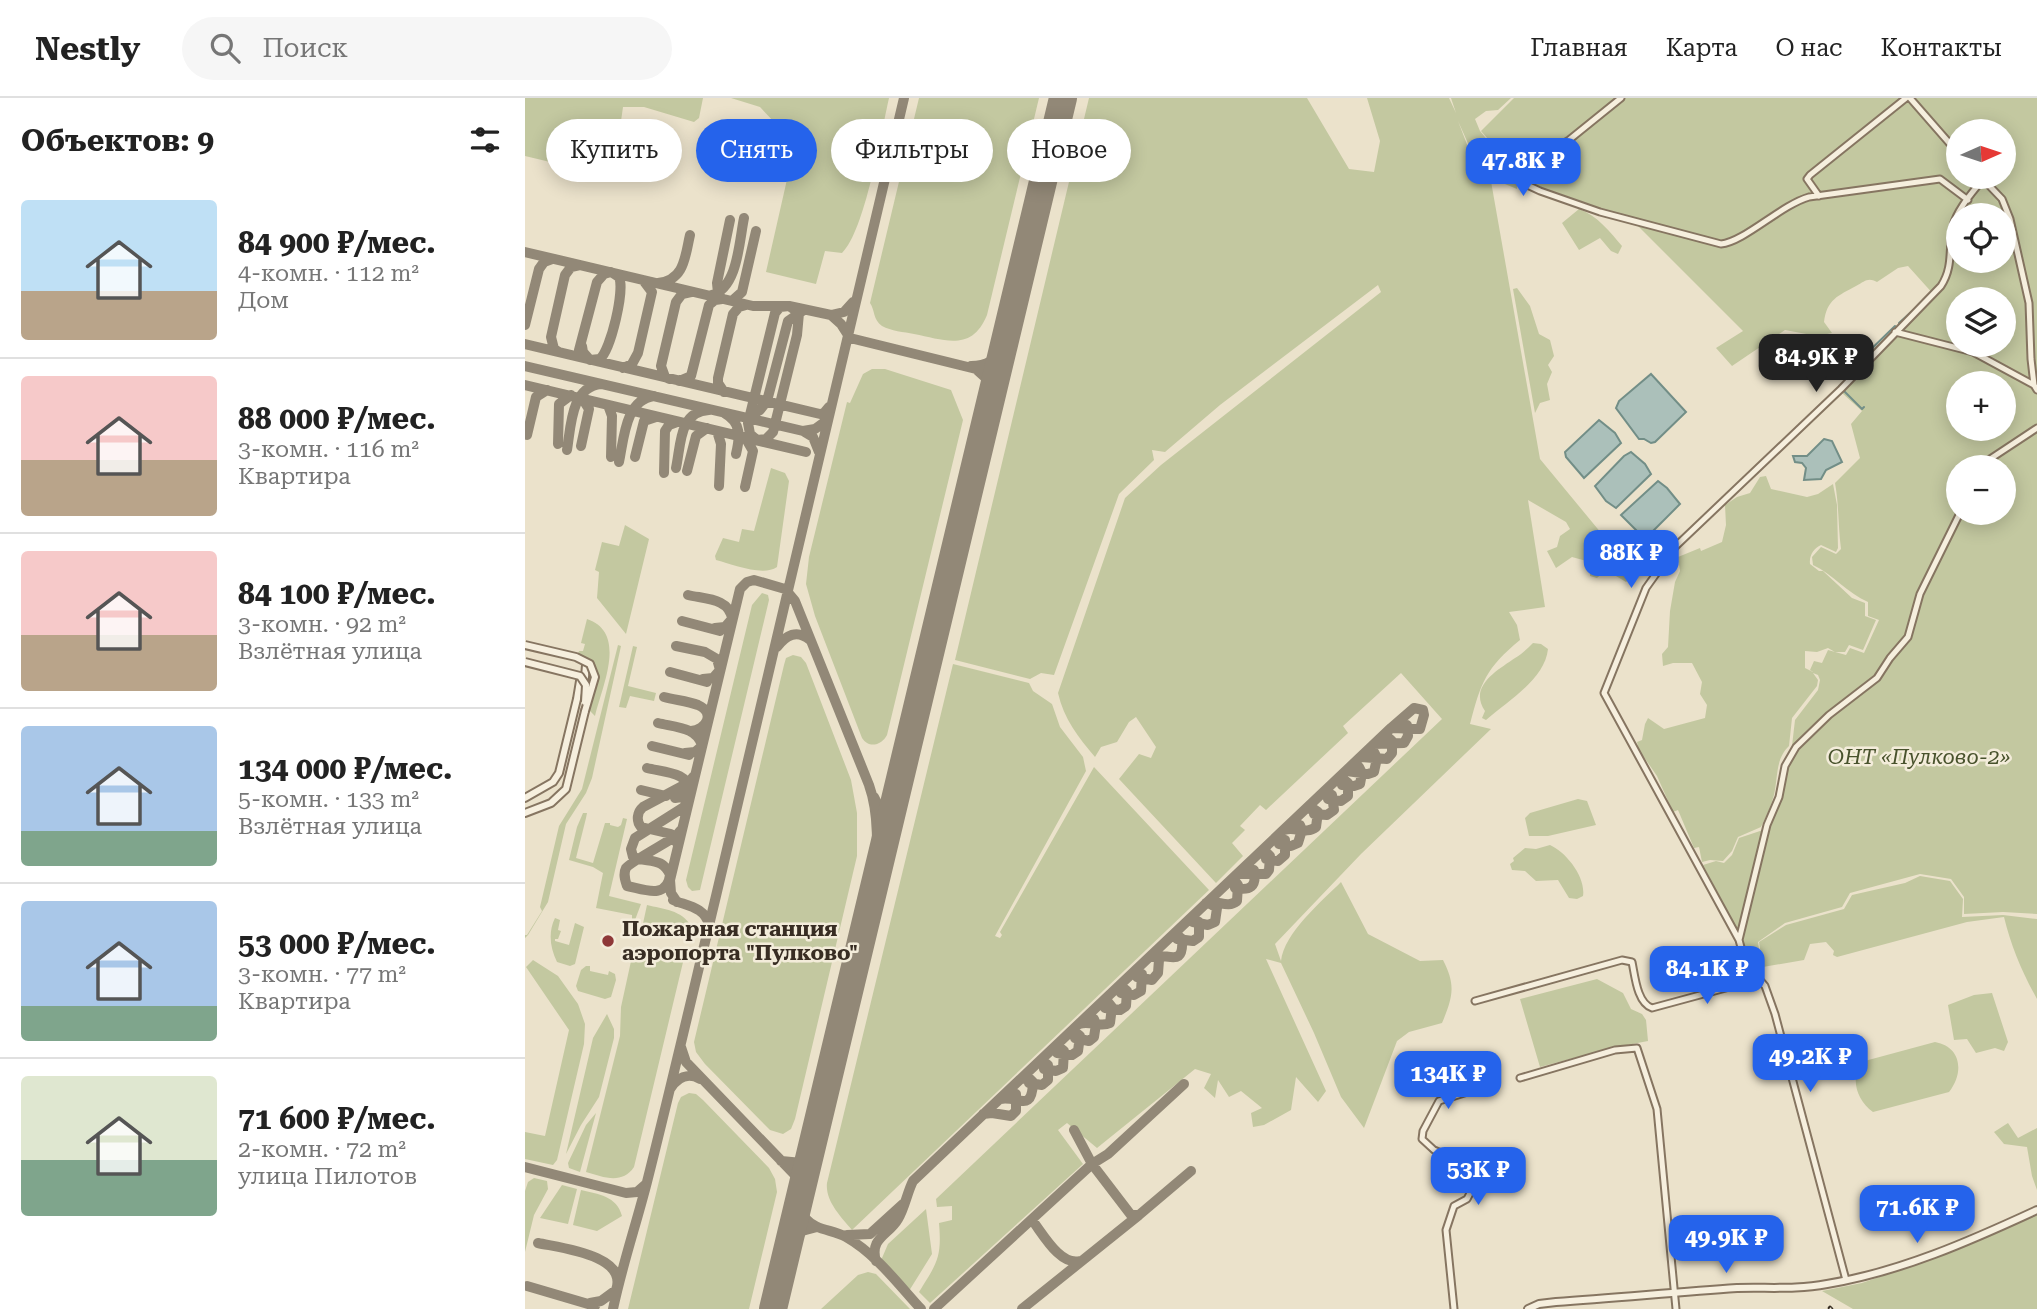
<!DOCTYPE html>
<html lang="ru">
<meta charset="utf-8">
<style>
:root{--surface:#fff;--page:#f6f6f6;--text:#222;--muted:#767676;--line:#e0e0e0;--accent:#2563eb}
body{margin:0;font-family:"Roboto Serif",serif;background:var(--page);color:var(--text);height:100vh;display:flex;flex-direction:column;font-size:26px;white-space:nowrap}
*{box-sizing:border-box;margin:0}
p{font-size:23px;color:var(--muted)}
.icon{flex:none;width:38px;height:38px;fill:none;stroke:currentColor;stroke-width:2;stroke-linecap:round;stroke-linejoin:round}
.map{position:relative;flex:1;overflow:hidden}
.side{display:flex;flex-direction:column;background:var(--surface);width:525px}
.side>*{flex:none}
.top-card{position:absolute;left:21px;top:21px;width:665px;height:63px;display:flex;gap:14px}
.needle{width:46px;rotate:87deg}
.buttons{position:absolute;left:1421px;top:21px;display:grid;gap:14px}
.buttons a{display:grid;place-items:center;width:70px;height:70px;border-radius:50%;background:var(--surface);box-shadow:0 4px 18px #0003;font-size:35px}
.price{position:absolute;translate:-50% -60px;padding:0 16px;border-radius:14px;background:var(--accent);color:#fff;font-size:23px;line-height:46px;filter:drop-shadow(0 2px 4px #0008)}
.price::after{content:'';position:absolute;left:50%;top:42px;width:21px;height:16px;margin-left:-10px;background:inherit;clip-path:polygon(0 0,100% 0,50% 100%)}
.price.current{background:#222;color:#fff}
ul{padding:0;list-style:none}
li{display:flex;align-items:center;gap:21px;height:175px;padding:0 21px}
li+li{border-top:2px solid var(--line)}
li span{display:grid;place-items:center;flex:none;width:196px;height:140px;border-radius:7px;color:#555}
li>.icon{margin-inline-start:auto}
span .icon{width:84px;height:84px;fill:#fffc;stroke-width:1}
li b{font-size:30px}
h2{display:flex;justify-content:space-between;align-items:center;height:84px;padding:0 21px;font-size:30px}
.pill{padding:0 24px;border-radius:32px;background:var(--surface);box-shadow:0 4px 18px #0003;font-size:24px;line-height:63px}
.pill.current{background:var(--accent);color:#fff}
header{display:flex;align-items:center;gap:42px;box-sizing:border-box;height:98px;padding:0 35px;background:var(--surface);border-bottom:2px solid var(--line)}
header strong{font-size:33px}
nav{display:flex;gap:38px;margin-inline-start:auto;font-size:24px}
.search{width:490px;height:63px;background:var(--page);display:flex;align-items:center;gap:18px;box-sizing:border-box;padding:0 24px;border-radius:38px;color:var(--muted);font-size:26px}
main{display:flex;flex:1;min-height:0}
.map>svg:first-child{display:block}
.green{fill:#c3c8a0;fill-rule:evenodd}
.water{fill:#abc0ba;stroke:#728e87;stroke-width:2}
.lines{fill:none;stroke-linecap:round;stroke-linejoin:round}
.stream{stroke:#728e87;stroke-width:2}
.taxiway{stroke:#928877;stroke-width:10}
.runway{stroke:#928877;stroke-width:28}
.minor-casing{stroke:#867561;stroke-width:9}
.tertiary-casing{stroke:#867561;stroke-width:10}
.minor{stroke:#f6efde;stroke-width:5}
.tertiary{stroke:#f6efde;stroke-width:6}
.rail-casing{stroke:#382d23;stroke-width:4.5}
.rail{stroke:#f3ecda;stroke-width:2;stroke-dasharray:5;stroke-linecap:butt}
.tertiary-bridge-casing{stroke:#867561;stroke-width:10;stroke-linecap:butt}
.tertiary-bridge{stroke:#f6efde;stroke-width:6}
.poi-dot{fill:#8e3838;stroke:#f3ecda;stroke-width:2.5}
.labels{text-anchor:middle;stroke-width:5;stroke-linejoin:round;paint-order:stroke}
.park-label{font-size:21px;font-style:italic;fill:#48522c;stroke:#f3ecda}
.poi-label{font-size:21px;font-weight:bold;fill:#382d23;stroke:#f3ecda;text-anchor:start}
</style>
<header>
<strong>Nestly</strong>
<div class="search"><svg class="icon" aria-label="search" viewBox="0 0 24 24"><circle cx="10" cy="10" r="6"/><path d="M15 15l6 6"/></svg>Поиск</div>
<nav><a>Главная</a><a>Карта</a><a>О нас</a><a>Контакты</a></nav>
</header>
<main>
<section class="side">
<h2>Объектов: 9<svg class="icon" aria-label="filters" viewBox="0 0 24 24"><path d="M4 7h16M4 17h16"/><circle cx="9" cy="7" r="2"/><circle cx="15" cy="17" r="2"/></svg></h2>
<ul>
<li><span style="background:linear-gradient(#bfe0f5 65%,#b9a48a 0)"><svg class="icon" aria-label="home" viewBox="0 0 24 24"><path d="M3 11l9-7 9 7M6 9v11h12V9"/></svg></span><div><b>84 900 ₽/мес.</b><p>4-комн. · 112 m²</p><p>Дом</p></div></li>
<li><span style="background:linear-gradient(#f6c9c9 60%,#b9a48a 0)"><svg class="icon" aria-label="home" viewBox="0 0 24 24"><path d="M3 11l9-7 9 7M6 9v11h12V9"/></svg></span><div><b>88 000 ₽/мес.</b><p>3-комн. · 116 m²</p><p>Квартира</p></div></li>
<li><span style="background:linear-gradient(#f6c9c9 60%,#b9a48a 0)"><svg class="icon" aria-label="home" viewBox="0 0 24 24"><path d="M3 11l9-7 9 7M6 9v11h12V9"/></svg></span><div><b>84 100 ₽/мес.</b><p>3-комн. · 92 m²</p><p>Взлётная улица</p></div></li>
<li><span style="background:linear-gradient(#a9c7e8 75%,#7fa58c 0)"><svg class="icon" aria-label="home" viewBox="0 0 24 24"><path d="M3 11l9-7 9 7M6 9v11h12V9"/></svg></span><div><b>134 000 ₽/мес.</b><p>5-комн. · 133 m²</p><p>Взлётная улица</p></div></li>
<li><span style="background:linear-gradient(#a9c7e8 75%,#7fa58c 0)"><svg class="icon" aria-label="home" viewBox="0 0 24 24"><path d="M3 11l9-7 9 7M6 9v11h12V9"/></svg></span><div><b>53 000 ₽/мес.</b><p>3-комн. · 77 m²</p><p>Квартира</p></div></li>
<li><span style="background:linear-gradient(#dfe7d0 60%,#7fa58c 0)"><svg class="icon" aria-label="home" viewBox="0 0 24 24"><path d="M3 11l9-7 9 7M6 9v11h12V9"/></svg></span><div><b>71 600 ₽/мес.</b><p>2-комн. · 72 m²</p><p>улица Пилотов</p></div></li>
</ul>
</section>
<div class="map">
<svg width="1512" height="1211" viewBox="0 0 1512 1211">
<rect width="100%" height="100%" fill="#ebe2cb"/>
<path class="green" d="M0 0H178L174 20 169 24 119 9H98L88 79 0 58Z
M206 0H364C356 35 340 133 317 155L300 153 291 186 241 174 263 77V47L251 26 235 9Z
M394 0H514L462 217C447 254 420 242 389 236 379 234 366 233 357 228 348 222 350 212 345 205Z
M564 0H782L824 71 849 74 855 43 842 0H924L931 15 926 0H986L973 12 961 13 950 21 955 33 993 79 992 91 968 81 963 68 950 61 933 23 948 62 964 72 1015 361 1110 476 1101 484 1081 472 1072 480 1065 478V464L1047 459 1031 470 1022 453 1032 449 1035 438 1045 431 1041 424 1003 402 1020 509 984 514 992 527 995 542C961 570 956 584 945 626L966 631 836 756 750 846 756 863C759 835 796 804 816 784L843 836 895 863 918 862C931 887 928 899 917 925L884 934 872 943 839 1030 816 999 789 935 756 865 741 861 801 993 793 1004 771 979 766 1012 739 1027 728 1029 726 1015 737 1010 716 993 704 999 693 982 690 1000 679 990 686 976 670 971 572 1050 542 1025 533 1032 558 1066 405 1205 394 1194C412 1165 417 1160 414 1125L427 1122V1108L412 1109 411 1101 917 621 876 575 818 628 823 635 741 712 735 707 715 728 720 732 707 745 718 758 691 785 594 681 614 656 626 660 631 649 611 619 604 624 592 644 576 649 570 659C553 639 539 621 533 595L600 400 636 367 856 194 853 187 695 307 640 354 627 352 629 362 594 396 529 577 516 575 505 581 430 562Z
M989 0H1512V816L1478 814 1439 816V799L1426 781 1395 776 1325 795 1317 809 1260 825 1233 844 1237 870 1227 875 1214 835 1178 767 1191 763 1199 765 1207 757 1214 740 1238 732 1251 696 1257 668 1267 648 1270 622 1293 592 1295 582 1293 577 1288 575 1293 582 1292 588 1267 620 1264 648C1250 661 1253 681 1249 697 1246 708 1241 719 1236 729L1213 739 1207 753 1198 763 1185 762 1177 764 1174 749 1169 750 1153 712 1148 714 1132 678 1114 652 1112 644 1117 642 1120 626 1123 620 1139 631 1180 620 1182 607 1175 596 1177 584 1167 565H1148L1138 568 1137 556 1143 549 1145 513 1150 484 1155 473 1153 459 1175 450 1176 453 1197 444 1201 427 1200 407 1212 399 1225 395 1235 379 1241 378 1246 391 1282 399 1293 396 1308 386 1312 407 1313 450 1311 454 1296 447C1289 450 1284 457 1285 466L1294 473H1298L1327 500 1340 505V518L1351 522 1338 552 1324 547 1320 554H1310L1303 550 1292 554 1280 553V570L1288 574 1285 572 1289 563 1297 565 1303 552 1321 557 1325 550 1339 555 1354 522 1343 518V504C1322 495 1309 477 1288 467L1287 459 1296 449 1311 456 1316 451C1313 428 1314 407 1310 385L1335 360 1326 326 1337 313 1317 295 1410 198 1383 168 1373 170 1352 184C1343 179 1340 183 1331 188 1313 198 1302 201 1299 224L1307 235 1292 238 1260 232 1207 268 1191 250 1218 233 1103 118 1052 104 999 83 956 33ZM1433 33H1479V79H1433ZM1433 117H1479V163H1433ZM1433 201H1479V247H1433ZM1433 285H1479V331H1433ZM1433 369H1479V415H1433Z
M1054 111C1073 118 1085 134 1097 148L1093 156 1086 153 1075 140 1054 152 1037 125Z
M992 190 1005 208 1014 236 1025 242 1029 258 1023 267 1027 274 1022 286 1025 302 1015 305 1010 315 988 191Z
M347 271H360L426 292 438 322 362 637C357 647 344 651 337 640L290 518 281 486 284 459 322 304 325 305 338 276Z
M246 370 260 375 264 383 252 469C238 479 207 466 191 462L190 458 198 440 214 444 217 431 229 433Z
M100 427 124 441 101 536 72 500 74 474 70 472 77 444 94 448Z
M237 495 243 497 244 502 175 792 167 793 163 789 161 782 227 507Z
M62 521C103 535 77 588 70 618L57 605 63 573 53 557 54 553H58L60 546 56 545Z
M1008 545 1016 546 1023 551C1020 581 983 603 961 622L957 620 960 613C943 588 973 572 990 560 997 556 1003 550 1008 545Z
M93 547 96 548 67 680 61 695 41 726 23 804 3 837 0 840V837H2L17 813 15 809 34 728 57 691Z
M108 548 112 549 103 588 131 595 129 603 105 598 101 610 94 609Z
M268 557 276 559 281 565 326 682 332 715V758L270 1021 266 1031 258 1036 245 1032 180 966 171 954 169 944 259 567 261 560Z
M428 566 504 585 508 593 527 606 535 629 558 659 561 673 470 838 475 840 477 837 475 834 569 669 684 792 327 1132C316 1119 300 1103 302 1085Z
M1053 701 1062 703 1071 727 1023 738H1004L1000 720 1005 715Z
M58 715H62L61 720 51 760 68 765 80 725H85V727L93 729 96 727 98 720 102 721 84 798 116 806 110 822 107 821V817L71 810 78 775 68 769 44 762 52 729Z
M1025 747C1041 754 1061 779 1058 798L1052 801 1044 800 1033 782 1011 783 1000 773 987 772 985 766 989 763 988 760 1000 750 1011 751Z
M1395 778 1425 783 1438 801 1437 819 1478 817 1512 821V901C1497 874 1486 848 1479 819L1442 824 1312 859 1308 857 1309 853 1301 844 1285 846 1279 862 1238 869 1234 844 1261 827 1319 811 1327 797 1380 785Z
M122 807C138 811 157 812 166 828L163 841 117 830Z
M30 820 35 822 33 832 36 833 33 841H30V843L44 847 50 825 59 829 50 866 45 868 32 864C25 850 23 834 30 820Z
M113 850 159 860 109 1069C97 1087 78 1079 61 1074L95 938 96 909 108 854Z
M8 862 33 878 53 906 60 926 59 946 32 1062 28 1067 0 1061V1034L20 1038 44 932 1 869Z
M61 868H65V873L83 877 84 873 90 876 91 882 86 899 80 901 53 893 51 888 56 872Z
M1072 881 1098 895 1106 911 1117 916 1121 922 1123 943 1086 950 1015 969 995 901Z
M1467 895 1483 944 1479 953 1470 950 1451 955 1442 941 1429 942 1423 907 1449 897Z
M82 916 89 931V940L74 999 56 1027 41 1056 68 940Z
M1410 944C1437 949 1439 975 1424 994L1348 1014C1332 1003 1325 981 1336 964Z
M164 995 171 996 178 1002 244 1070 250 1081 252 1094 224 1211H103L153 1005 156 999Z
M71 1015 55 1074 44 1070 43 1065 61 1027Z
M1483 1025 1493 1040 1512 1030V1092L1507 1078 1502 1049 1479 1046 1469 1034Z
M9 1080 22 1083 23 1091 9 1117 0 1154V1093L3 1084Z
M37 1087 52 1091 43 1126 15 1120Z
M56 1092C73 1096 92 1098 97 1118L72 1133 48 1127Z
M401 1111 407 1156 384 1193 358 1165 357 1160 363 1146Z
M1512 1116V1211H1328L1297 1193 1337 1185 1429 1153Z
M343 1174 351 1176 385 1211H296L333 1177Z"/>
<path class="water" d="M1126 276 1161 314 1130 344 1126 345 1119 341H1114L1091 310 1094 303Z
M1074 322 1090 335 1096 345 1059 380 1041 359 1040 354Z
M1299 341 1307 343 1317 364 1301 372 1296 381 1279 382 1281 370 1277 365 1270 364 1268 358H1282Z
M1106 354 1120 366 1126 376 1091 410 1081 403 1070 388 1099 358Z
M1133 383 1142 390 1155 406 1120 441 1096 417Z"/>
<g class="lines">
<path class="stream" d="M1374 225 1395 206
M1323 248 1337 260 1370 228
M1318 292 1337 311 1339 309"/>
<path class="taxiway" d="M0 154 228 208H264L306 217
M133 185C160 182 160 158 165 137
M187 197C213 189 214 144 219 120
M207 203 217 194 231 133
M328 204 319 214 306 217 316 226 325 240 451 271 462 281 467 299
M264 208 274 215 272 237 248 334 241 341 232 342 225 336 223 325 250 215 255 209Z
M0 227 14 171 19 164 27 161
M0 246 295 316 299 315 304 309
M57 248 58 254 65 262 75 261C86 251 100 192 94 179L88 175
M54 252 72 184 79 176 86 174
M34 254 29 251 26 239 40 177 46 169 55 167
M0 268 278 333
M446 268C462 268 471 262 479 249
M98 270 107 266 113 255 127 194 118 182
M145 281 140 279 136 268 151 204 157 196 166 194
M154 283 166 278 184 207 190 202 197 201 193 195 192 185 205 122
M0 287 281 354
M199 294 193 285V280L208 216 214 209 221 207
M83 307 87 318 86 359
M199 315C217 325 215 339 211 356
M224 318 235 312 242 303 263 223 279 212
M192 333 196 346 194 388
M2 337 11 299 22 292
M33 346 34 306 46 297
M56 348 64 311 57 300
M42 352C46 328 46 289 76 286
M294 354 288 339 278 333 290 331 301 323
M110 359 119 323 131 319
M94 364C99 341 100 302 129 298
M151 370C156 347 154 313 184 312
M162 373 171 338 182 330
M139 375 140 333 144 327 152 324
M220 389 228 353 220 339
M163 497C179 501 205 500 207 521L200 529 190 530
M157 523 195 533
M151 548 180 554 192 561 195 572 188 580 178 581
M252 549C261 537 272 531 285 542
M145 574 182 584
M139 599C150 602 163 603 173 607 191 615 181 632 166 633
M889 610 898 612 899 617 895 631 866 630Z
M133 625C149 629 173 629 177 648L170 654 160 655
M849 646 879 645 883 638 882 627
M127 648 164 657
M836 659 862 661 867 655V643L865 641
M122 670C137 674 167 674 164 695L157 699 150 700
M822 673 843 676 849 674 852 660 849 654
M817 687 829 688 835 686 837 675 834 669
M116 692 141 698
M349 699 352 705 358 708 366 706 370 702
M803 701 816 703 823 698V685L818 681H813
M789 716 802 717 809 712 807 697 803 695 798 696
M759 732C770 728 781 737 791 729L793 714 787 710 781 711
M155 733 151 738C143 744 105 764 101 770 98 776 100 782 102 788 118 791 142 802 145 777 138 759 123 765 108 759L106 751 110 740 159 709 163 702
M152 745 146 736 116 729C111 723 112 714 118 709L163 685 169 678
M754 746 766 748 773 745 777 732 775 727
M741 761 753 763 760 757V742L754 740 750 741
M713 776H741L744 772 745 758 741 754 734 756
M710 790C725 793 732 789 729 772
M148 802C162 808 180 809 184 827
M152 804 146 795 145 782 215 491 222 484 229 482 260 491 270 503 344 687C355 718 352 755 350 788
M681 805C692 801 702 811 712 803L713 787 710 783 703 785
M668 824 683 827 690 824 692 810 684 805
M652 841 668 843 674 839V824L666 820
M626 858C644 855 659 870 657 841L652 837 647 838
M612 879 627 882 633 875 634 862 631 859H626
M596 895 609 897 616 893 617 876 613 874 608 875
M580 910 595 912 601 908 602 893 597 889 592 890
M554 926C565 922 575 930 585 925L587 909 583 904 577 905
M550 940 564 943 569 939 571 926 569 921
M156 949 161 964 271 1078C278 1092 273 1109 281 1121 290 1132 309 1132 321 1139 351 1156 373 1186 396 1211
M532 955 547 957 553 953 555 938 550 934 545 935
M519 971 531 973 538 970 539 953 534 949 529 950
M504 985 517 987 523 982V967L519 964 513 965
M145 991C152 980 163 974 175 981
M475 1001C493 997 507 1016 508 984L503 979 496 981
M458 1016 467 1015 486 1018 491 1013V996
M256 1063 277 1065 285 1059
M0 1069 101 1095 112 1094 120 1087
M614 1117 666 1073
M507 1122C518 1136 535 1168 555 1163
M322 1137 345 1136 378 1106
M13 1145C35 1150 104 1157 91 1192L76 1203 65 1205
M262 1154 277 1133 292 1129
M351 1163C344 1140 364 1137 373 1121 380 1109 382 1095 388 1083L866 630
M2 1188 70 1208
M88 1211C97 1168 111 1127 122 1084 146 989 168 894 191 798 255 533 314 266 379 0
M409 1211 567 1066 583 1056 659 986
M497 1211 614 1117H606L567 1066 549 1032"/>
<path class="runway" d="M248 1211 538 0"/>
<defs>
<path id="minor" d="M1096 0 1044 42 1006 66 995 78 996 84 1015 93 1075 114 1196 146C1219 144 1256 107 1284 99L1415 81 1443 102
M1385 0 1433 55
M1456 79 1477 101 1485 121 1504 205 1506 261 1509 287 1512 292
M1294 98 1282 81 1285 77 1381 0
M1370 234 1448 254 1509 287
M1453 369 1512 330
M1214 842 1079 595 1121 490 1151 448 1316 291 1416 188C1429 168 1423 150 1428 128 1432 111 1448 94 1458 81
M1225 882 1214 842 1242 727 1254 699 1260 668 1271 649 1304 617 1352 580 1365 560 1383 539 1395 496 1435 415
M950 903 1097 862 1107 864C1110 878 1112 905 1127 910L1234 881 1240 888 1250 916 1321 1182
M995 980 1090 952 1112 950 1132 1011 1151 1211
M929 1211 921 1132 929 1108 942 1101 957 1072 909 1052 897 1041 898 1033 914 1003 952 991"/>
<path id="tertiary" d="M60 579 61 567
M0 700 28 684 34 675 52 601 55 583
M0 715 26 705 41 691 60 613
M1003 1211 1014 1206 1031 1204C1091 1200 1152 1194 1212 1190 1242 1189 1271 1192 1302 1186 1375 1174 1445 1143 1512 1112"/>
</defs>
<use href="#minor" class="minor-casing"/>
<use href="#tertiary" class="tertiary-casing"/>
<use href="#minor" class="minor"/>
<use href="#tertiary" class="tertiary"/>
<defs>
<path id="rail" d="M1305 1210 1306 1211"/>
</defs>
<use href="#rail" class="rail-casing"/>
<use href="#rail" class="rail"/>
<defs>
<path id="tertiary-bridge" d="M0 547 51 559 65 566 70 579 60 613
M0 564 55 578 61 587 60 604"/>
</defs>
<use href="#tertiary-bridge" class="tertiary-bridge-casing"/>
<use href="#tertiary-bridge" class="tertiary-bridge"/>
</g>
<circle class="poi-dot" cx="83" cy="843" r="7"/>
<g class="labels">
<g class="park-label">
<text x="1394" y="666">ОНТ «Пулково-2»</text>
</g>
<g class="poi-label">
<text x="97" y="838">Пожарная станция<tspan x="97" dy="24">аэропорта "Пулково"</tspan></text>
</g>
</g>
</svg>
<div class="buttons">
<a><svg class="needle" viewBox="-14 -14 28 28"><path d="M0-13l5 13h-10z" fill="#e53935"/><path d="M0 13l5-13h-10z" fill="#767676"/></svg></a>
<a><svg class="icon" aria-label="locate" viewBox="0 0 24 24"><circle cx="12" cy="12" r="6"/><path d="M12 2v4M12 18v4M2 12h4M18 12h4"/></svg></a>
<a><svg class="icon" aria-label="layers" viewBox="0 0 24 24"><path d="M12 4l9 5-9 5-9-5zM3 14l9 5 9-5"/></svg></a>
<a>+</a>
<a>−</a>
</div>
<b class="price" style="left:998px;top:100px">47.8K ₽</b>
<b class="price current" style="left:1291px;top:296px">84.9K ₽</b>
<b class="price" style="left:1106px;top:492px">88K ₽</b>
<b class="price" style="left:1182px;top:908px">84.1K ₽</b>
<b class="price" style="left:1285px;top:996px">49.2K ₽</b>
<b class="price" style="left:923px;top:1013px">134K ₽</b>
<b class="price" style="left:953px;top:1109px">53K ₽</b>
<b class="price" style="left:1392px;top:1147px">71.6K ₽</b>
<b class="price" style="left:1201px;top:1177px">49.9K ₽</b>
<div class="top-card">
<a class="pill">Купить</a>
<a class="pill current">Снять</a>
<a class="pill">Фильтры</a>
<a class="pill">Новое</a>
</div>
</div>
</main>
